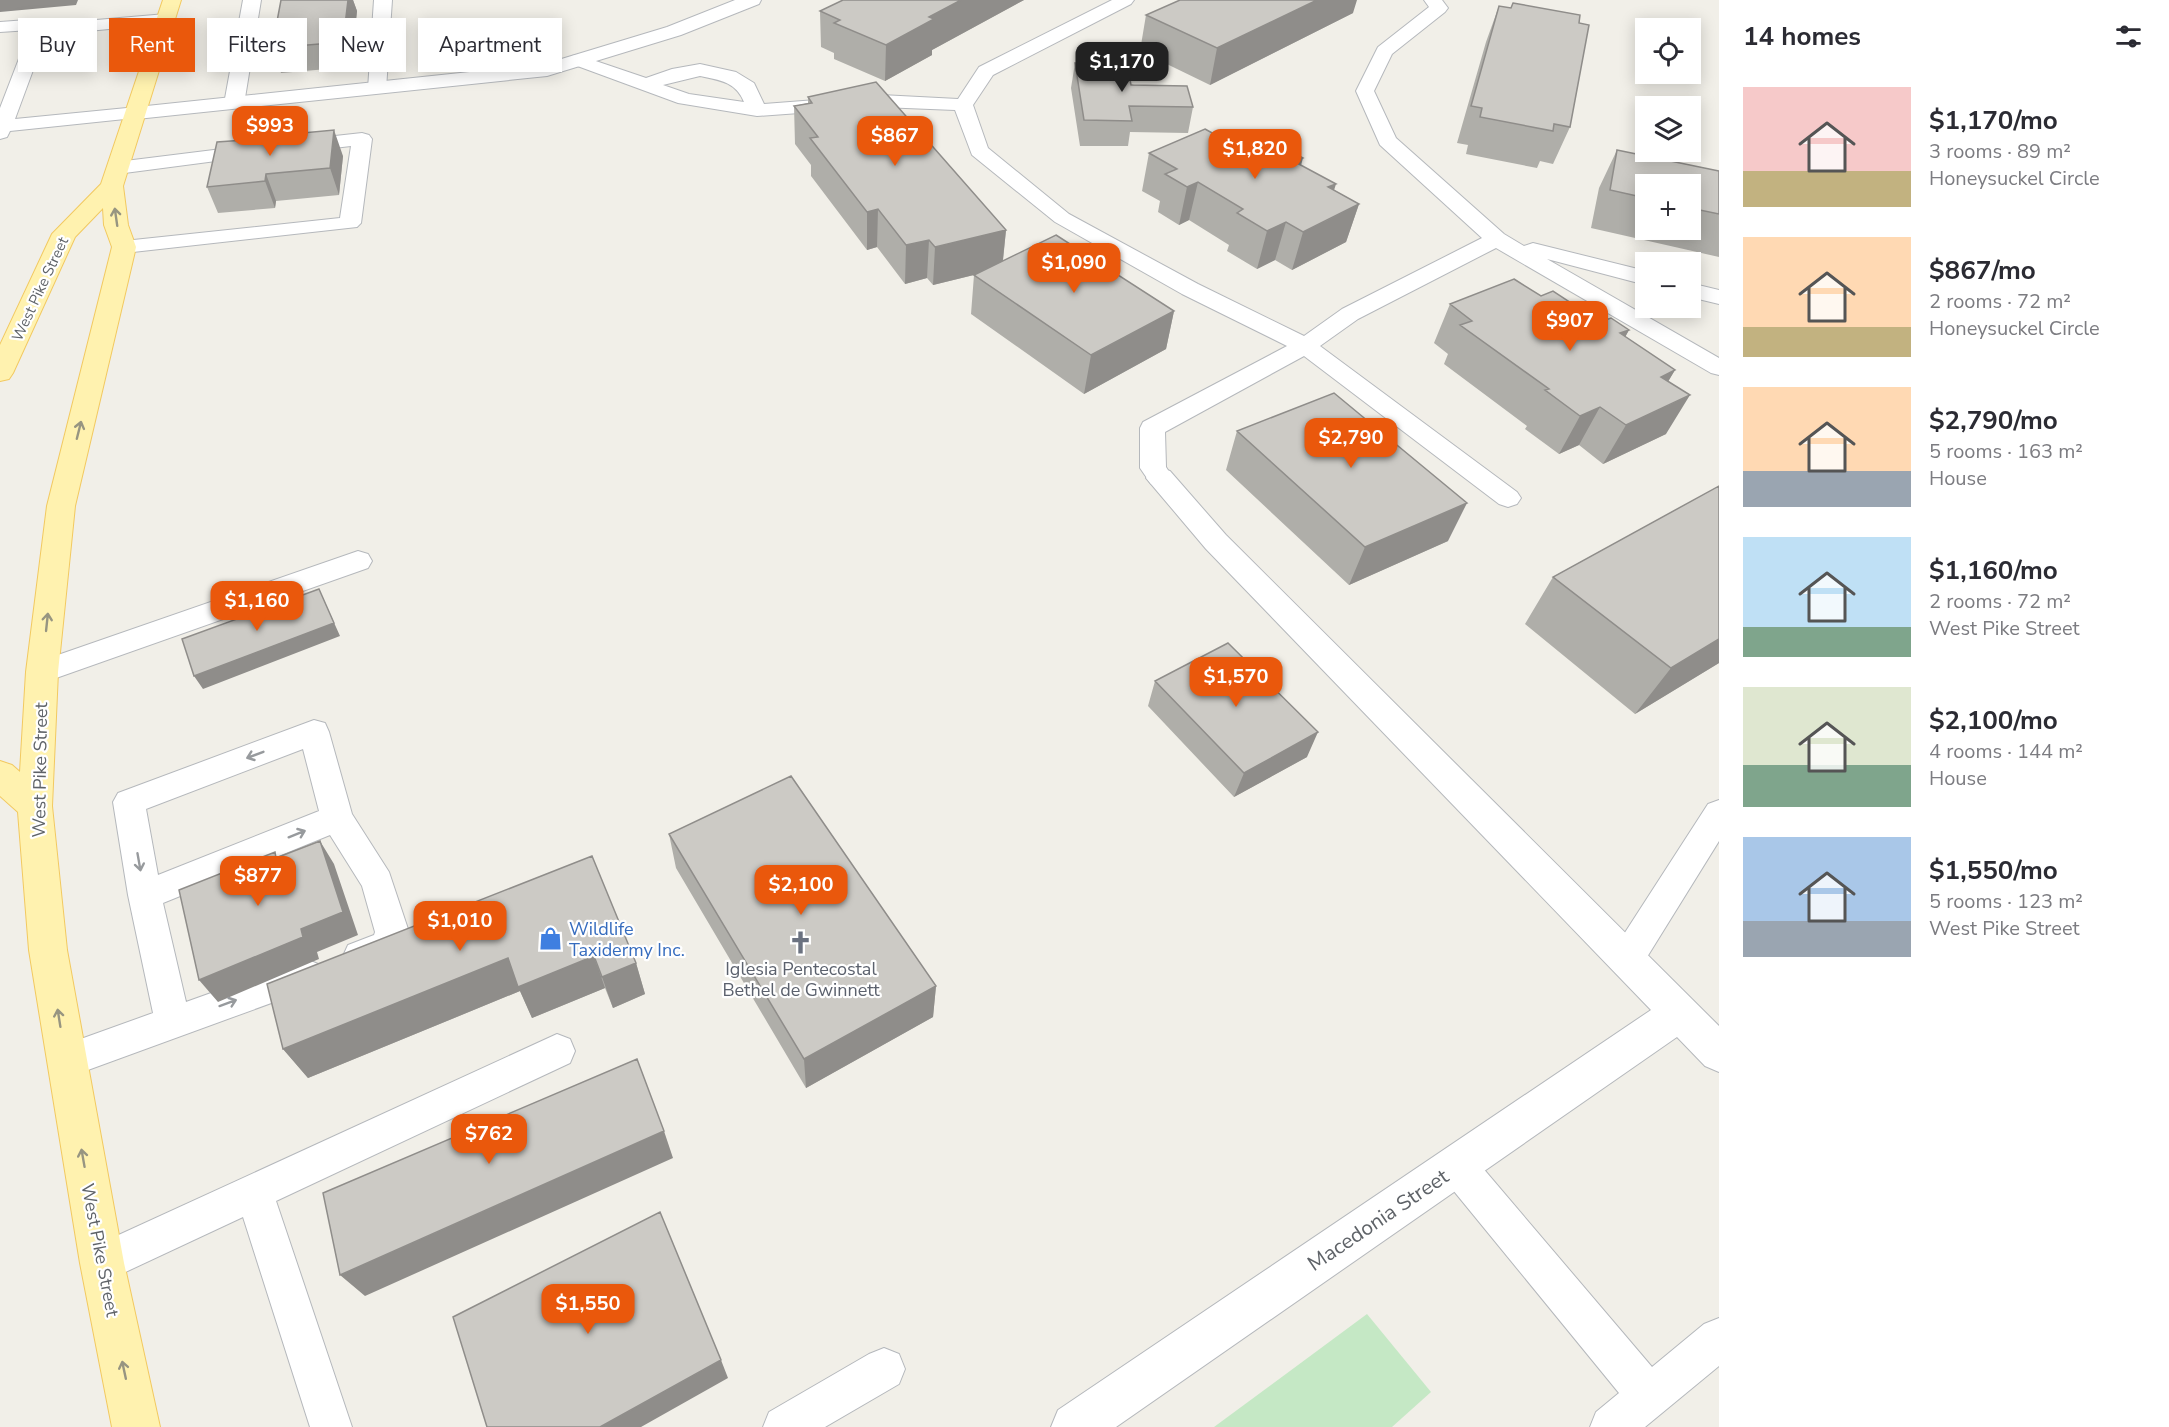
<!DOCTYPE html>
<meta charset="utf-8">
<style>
:root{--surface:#fff;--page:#f7f7f7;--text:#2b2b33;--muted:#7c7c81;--accent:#ea580c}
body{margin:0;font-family:"Nunito Sans",sans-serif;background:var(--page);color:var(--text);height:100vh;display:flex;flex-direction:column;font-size:22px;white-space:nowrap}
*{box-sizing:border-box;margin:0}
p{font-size:20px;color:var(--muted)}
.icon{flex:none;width:33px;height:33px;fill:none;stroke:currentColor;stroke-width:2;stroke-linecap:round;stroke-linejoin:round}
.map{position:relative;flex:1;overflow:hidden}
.drawer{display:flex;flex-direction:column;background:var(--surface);width:450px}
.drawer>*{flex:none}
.top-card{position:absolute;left:18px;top:18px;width:570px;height:54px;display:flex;gap:12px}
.buttons{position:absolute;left:1635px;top:18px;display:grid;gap:12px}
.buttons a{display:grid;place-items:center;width:66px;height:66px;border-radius:0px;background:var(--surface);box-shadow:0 3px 15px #0003;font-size:30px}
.price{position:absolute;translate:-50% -51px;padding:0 14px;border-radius:12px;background:var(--accent);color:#fff;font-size:20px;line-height:39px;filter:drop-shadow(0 2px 3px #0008)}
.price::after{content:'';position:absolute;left:50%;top:36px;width:18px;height:14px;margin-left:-9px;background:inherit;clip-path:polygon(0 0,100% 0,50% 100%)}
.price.active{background:#222;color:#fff}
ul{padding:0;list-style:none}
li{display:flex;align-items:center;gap:18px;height:150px;padding:0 24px}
li span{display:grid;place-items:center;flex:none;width:168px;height:120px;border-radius:0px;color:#555}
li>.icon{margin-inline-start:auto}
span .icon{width:72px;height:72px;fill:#fffc;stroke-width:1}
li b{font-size:26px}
h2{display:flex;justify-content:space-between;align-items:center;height:72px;padding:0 24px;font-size:26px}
.tag{padding:0 21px;border-radius:0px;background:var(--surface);box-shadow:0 3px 15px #0003;font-size:21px;line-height:54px}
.tag.active{background:var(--accent);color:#fff}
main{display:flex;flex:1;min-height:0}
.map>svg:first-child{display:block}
.green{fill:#c5e8c5}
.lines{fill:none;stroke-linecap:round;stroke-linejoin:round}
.service-casing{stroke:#b5b8bc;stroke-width:2}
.minor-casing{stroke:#b5b8bc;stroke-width:2}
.primary-casing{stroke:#f2c960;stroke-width:2}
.service{fill:#fff;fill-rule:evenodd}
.minor{fill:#fff;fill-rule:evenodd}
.primary{fill:#fff2af;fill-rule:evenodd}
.wall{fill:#afaea9;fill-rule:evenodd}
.shaded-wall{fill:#8f8d8a}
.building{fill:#cccac5;stroke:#8f8d8a;stroke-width:1.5}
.oneway{stroke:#979581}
.oneway2{stroke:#979a9d}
.labels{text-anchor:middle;stroke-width:4.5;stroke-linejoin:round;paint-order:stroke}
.far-street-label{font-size:15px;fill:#5f6368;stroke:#fff}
.street-label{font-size:18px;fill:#5f6368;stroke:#fff}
.shop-label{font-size:18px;fill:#366cbe;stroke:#fff;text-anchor:start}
.worship-label{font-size:18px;fill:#5b616d;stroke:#fff}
.near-street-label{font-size:21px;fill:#5f6368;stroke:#fff}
</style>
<main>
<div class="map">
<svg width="1719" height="1427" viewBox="0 0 1719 1427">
<rect width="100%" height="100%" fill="#f1efe8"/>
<path class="green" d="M1367 1314 1431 1392 1392 1427H1214Z"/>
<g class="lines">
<defs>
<path id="service" d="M243 0H261L244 104 241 108H227L224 104Z
M374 0H392L386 89 384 93H370L368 89Z
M1112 0H1134L1131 4 993 75 973 105 988 148 1069 214 1198 284 1304 336 1342 309 1482 238 1380 145 1356 91 1378 47 1429 7 1424 0H1442L1448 8 1445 12 1392 54 1374 91 1396 138 1504 234 1524 246 1533 243 1646 271V285L1547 259 1719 358V375L1711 373 1496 248 1358 319 1320 346 1517 492 1521 498 1517 504 1508 507 1499 504 1304 356 1165 432 1166 467 1173 478 1169 484 1160 487 1151 484 1140 468V428L1143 422 1287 346 1182 294 1055 222 972 155 955 110 881 107 757 116 678 103 572 64 569 60 572 56 578 55 646 78 672 69 700 64 736 72 754 83 764 104 881 95 958 99 979 67ZM700 76C720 80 736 82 744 102L689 94 663 85Z
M166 14 172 15 175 19 172 23 46 35 15 119 137 107 144 109 147 113 144 117 10 131 7 137 0 139V108L30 30 0 32V22L41 19 47 20 50 24Z
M362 133 369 135 372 139 361 223 357 227 124 253 116 252 113 247 116 242 124 241 340 218 351 146 299 152 292 150 289 146 292 142 299 140Z
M254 145 261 147 264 151 261 155 117 174 110 172 107 168 110 164 117 162Z
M1690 283 1719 290V304L1690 297Z
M358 551 368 554 372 561 368 568 42 683 32 680 27 672 32 664Z
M314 720 325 723 329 732 352 814 389 872 409 932 398 957 360 972 348 967 343 956 348 945 374 935 375 932 362 886 330 835 163 903 186 1002 306 959 318 964 323 975 318 986 66 1078 53 1073 48 1061 53 1049 153 1013 128 895 113 802 118 793ZM303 749 319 811 158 875 146 809Z
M1719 800V841L1639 970 1627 975 1615 970 1610 959 1615 948 1708 804Z
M557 1034 570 1039 575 1051 570 1063 276 1201 352 1427H310L243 1217 102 1283 88 1277 82 1263 88 1249Z
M1457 1147 1470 1153 1652 1367 1704 1324 1719 1318V1366L1645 1427H1590L1596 1412 1619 1393 1444 1179 1438 1166 1444 1153Z
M884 1348 899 1354 905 1369 899 1384 825 1427H763L769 1412 869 1354Z"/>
<path id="minor" d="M735 0H761L759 4 681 35 547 76 137 119 130 117 126 113 130 109 137 107 545 64 667 27Z
M1160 468 1170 471 1226 535 1719 1026V1072L1705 1066 1677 1037 1116 1427H1051L1058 1410 1651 1010 1206 549 1146 478 1150 471Z"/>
<path id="primary" d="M163 0H181L123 186 128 225 136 247 75 506 58 672 52 806 67 950 124 1263 160 1427H112L80 1263 29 950 18 812 0 796V761L12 765 20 772 26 672 47 506 112 247 104 225 103 208 75 237 13 373 9 379 0 381V345L52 234 101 184Z"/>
</defs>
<use href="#service" class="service-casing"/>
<use href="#minor" class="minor-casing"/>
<use href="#primary" class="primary-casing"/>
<use href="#service" class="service"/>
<use href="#minor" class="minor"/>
<use href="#primary" class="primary"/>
</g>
<path class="wall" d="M281 0H353L357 11 351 67 281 73 272 48Z
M843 0H1024L932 50V55L885 81 834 59V53L821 47 820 11Z
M1499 6 1579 23 1570 127 1553 164 1540 161 1537 168 1466 154 1468 145 1457 143 1486 42Z
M1353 13 1210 85 1140 51 1146 15Z
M1075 63 1193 107 1188 133 1130 132 1128 146H1080L1071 88Z
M808 97 1006 230 1003 261 1174 311 1166 349 1084 394 971 314 974 275 933 285 927 278 905 284 877 247 867 250 811 176V165L795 144 794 106 808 103Z
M1221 138 1278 155 1301 165 1334 190 1359 204 1346 242 1292 270 1275 260 1257 269 1227 251 1229 245 1189 220 1179 225 1158 212 1160 201 1142 191 1149 153Z
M260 139 343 156 339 195 276 201 275 208 218 213 207 187Z
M1617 150 1719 171V257L1591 228 1599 188ZM1646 184H1690V230H1646Z
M1541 296 1600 322 1629 330 1625 337 1675 370 1668 381 1666 434 1603 464 1579 445 1559 454 1525 429 1527 426 1444 364 1448 354 1434 343 1450 304Z
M1237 431 1448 541 1349 585 1226 470Z
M1719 486V663L1635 714 1525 624 1553 577Z
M1155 681 1307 757 1234 797 1148 706Z
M669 834 936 986 933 1017 806 1088 676 868Z
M636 963 645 994 613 1008 605 988 532 1018 520 991 308 1078 283 1049 267 984Z"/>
<path class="shaded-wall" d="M0 0H78L76 5 0 12Z
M348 0H353L357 11 351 67 343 42Z
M961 0H1024L932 50V55L885 81 886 45 929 17Z
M1317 0H1357L1353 13 1210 85 1217 48Z
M334 130 343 156 339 195 330 168Z
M1303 158 1293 196 1295 162Z
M266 174 276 201 275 208 265 181Z
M1198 182 1189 220 1179 225 1187 187Z
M1336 184 1324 222 1359 204 1346 242 1292 270 1303 232 1328 187Z
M878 209 877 247 867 250V212Z
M1286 222 1275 260 1257 269 1267 231Z
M1006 230 1002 268 933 285 935 247Z
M929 240 927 278 905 284 906 245Z
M1174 311 1166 349 1084 394 1091 355Z
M1629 330 1608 368 1620 333Z
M1675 370 1652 409 1661 377Z
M1690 395 1666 434 1603 464 1626 425Z
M1600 407 1579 445 1559 454 1580 416Z
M1467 503 1448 541 1349 585 1365 547Z
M319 589 340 636 203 689 194 676Z
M1719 639V663L1635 714 1671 668Z
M1318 732 1307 757 1234 797 1244 773Z
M320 841 334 864 358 935 317 952 319 959 218 1002 199 980 301 929Z
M594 956 605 988 532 1018 520 991 308 1078 283 1049 508 958Z
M636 963 645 994 613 1008 602 977Z
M936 986 933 1017 806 1088 804 1059Z
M664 1131 673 1158 365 1296 340 1275Z
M721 1360 728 1378 641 1427H600Z"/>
<path class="building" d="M281 0H348L343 42 272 48Z
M843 0H961L929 17 934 19 886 45 834 23 840 20 820 11Z
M1180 0H1317L1217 48 1146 15Z
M1513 3 1580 15 1579 23 1589 25 1570 127 1554 124 1553 131 1480 117 1482 108 1471 106 1499 6 1511 8Z
M1075 63 1127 64 1131 85 1187 86 1193 107 1129 106 1132 121 1084 120Z
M876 82 1006 230 935 247 929 240 906 245 878 209 867 212 810 138 818 137 794 106 812 103 808 97Z
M1205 129 1221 138 1236 132 1278 155 1289 150 1303 158 1295 162 1336 184 1328 187 1359 204 1303 232 1286 222 1267 231 1237 213 1243 209 1198 182 1187 187 1165 174 1177 169 1149 153Z
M334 130 330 168 266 174 265 181 207 187 217 142 260 139V137Z
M1617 150 1719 171V214L1690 208V184H1646V198L1610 190Z
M1056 235 1174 311 1091 355 974 275Z
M1514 279 1541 296 1553 291 1600 322 1611 318 1629 330 1620 333 1675 370 1661 377 1690 395 1626 425 1600 407 1580 416 1545 390 1549 389 1460 325 1472 321 1450 304Z
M1334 393 1467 503 1365 547 1237 431Z
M1719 486V639L1671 668 1553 577Z
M319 589 334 623 194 676 182 639Z
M1228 643 1318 732 1244 773 1155 681Z
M791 776 936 986 804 1059 669 834Z
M320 841 343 912 301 929 303 937 199 980 179 890 275 852 276 858Z
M592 856 636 963 602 977 594 956 518 987 508 958 283 1049 267 984Z
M637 1059 664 1131 340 1275 323 1193Z
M660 1212 721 1360 600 1427H487L453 1317Z"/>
<defs><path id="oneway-shaft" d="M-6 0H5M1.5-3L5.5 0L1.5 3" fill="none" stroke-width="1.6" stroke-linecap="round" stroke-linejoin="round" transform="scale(1.5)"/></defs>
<g class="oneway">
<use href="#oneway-shaft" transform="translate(116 217) rotate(-98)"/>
<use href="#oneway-shaft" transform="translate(79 430) rotate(-76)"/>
<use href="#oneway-shaft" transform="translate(47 622) rotate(-84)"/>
<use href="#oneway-shaft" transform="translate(59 1018) rotate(-99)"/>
<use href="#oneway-shaft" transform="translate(83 1158) rotate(-100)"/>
<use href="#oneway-shaft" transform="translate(124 1370) rotate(-102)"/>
</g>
<g class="oneway2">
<use href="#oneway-shaft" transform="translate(255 755) rotate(159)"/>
<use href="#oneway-shaft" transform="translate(297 834) rotate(-22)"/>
<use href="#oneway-shaft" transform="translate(139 862) rotate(80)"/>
<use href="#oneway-shaft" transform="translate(228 1003) rotate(-20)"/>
</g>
<defs>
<symbol id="shop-bare" viewBox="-9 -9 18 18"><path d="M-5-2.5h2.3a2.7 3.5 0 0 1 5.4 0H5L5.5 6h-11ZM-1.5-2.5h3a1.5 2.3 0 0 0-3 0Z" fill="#3f7fe0" stroke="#fff" stroke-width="2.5" paint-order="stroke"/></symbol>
<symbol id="church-bare" viewBox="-9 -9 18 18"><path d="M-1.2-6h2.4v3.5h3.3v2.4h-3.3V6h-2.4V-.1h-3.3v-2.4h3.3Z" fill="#6b7280" stroke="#fff" stroke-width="2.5" paint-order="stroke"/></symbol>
</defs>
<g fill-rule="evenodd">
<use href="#shop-bare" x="534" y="922" width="33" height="33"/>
<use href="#church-bare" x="784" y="926" width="33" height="33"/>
</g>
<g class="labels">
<g class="far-street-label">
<text transform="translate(40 289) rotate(-65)" y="5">West Pike Street</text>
</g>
<g class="street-label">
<text transform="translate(40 770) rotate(-89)" y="6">West Pike Street</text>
<text transform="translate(100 1250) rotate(79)" y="6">West Pike Street</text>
</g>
<g class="shop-label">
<text x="569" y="935">Wildlife<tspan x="569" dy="21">Taxidermy Inc.</tspan></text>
</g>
<g class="worship-label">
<text x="801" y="975">Iglesia Pentecostal<tspan x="801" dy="21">Bethel de Gwinnett</tspan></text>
</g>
<g class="near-street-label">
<text transform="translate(1378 1220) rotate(-34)" y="7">Macedonia Street</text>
</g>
</g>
</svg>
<div class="buttons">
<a><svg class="icon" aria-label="locate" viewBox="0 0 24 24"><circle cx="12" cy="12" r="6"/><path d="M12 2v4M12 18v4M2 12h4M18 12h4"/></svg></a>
<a><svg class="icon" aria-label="layers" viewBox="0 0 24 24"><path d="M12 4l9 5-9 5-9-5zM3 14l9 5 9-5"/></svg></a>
<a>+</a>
<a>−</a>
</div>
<b class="price active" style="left:1122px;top:93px">$1,170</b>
<b class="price" style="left:270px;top:157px">$993</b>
<b class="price" style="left:895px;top:167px">$867</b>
<b class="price" style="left:1255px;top:180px">$1,820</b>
<b class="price" style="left:1074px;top:294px">$1,090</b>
<b class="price" style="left:1570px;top:352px">$907</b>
<b class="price" style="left:1351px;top:469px">$2,790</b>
<b class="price" style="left:257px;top:632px">$1,160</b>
<b class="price" style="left:1236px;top:708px">$1,570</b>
<b class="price" style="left:258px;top:907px">$877</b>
<b class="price" style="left:801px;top:916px">$2,100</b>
<b class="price" style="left:460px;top:952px">$1,010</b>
<b class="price" style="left:489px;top:1165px">$762</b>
<b class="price" style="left:588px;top:1335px">$1,550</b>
<div class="top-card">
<a class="tag">Buy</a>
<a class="tag active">Rent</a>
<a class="tag">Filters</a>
<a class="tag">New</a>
<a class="tag">Apartment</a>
</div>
</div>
<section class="drawer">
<h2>14 homes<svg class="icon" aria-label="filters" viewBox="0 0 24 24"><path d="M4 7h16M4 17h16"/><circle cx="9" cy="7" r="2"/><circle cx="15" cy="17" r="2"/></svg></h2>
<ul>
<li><span style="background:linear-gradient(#f6c9c9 70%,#c2b280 0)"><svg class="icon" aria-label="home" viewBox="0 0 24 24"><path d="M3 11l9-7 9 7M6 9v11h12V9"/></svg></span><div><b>$1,170/mo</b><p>3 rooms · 89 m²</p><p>Honeysuckel Circle</p></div></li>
<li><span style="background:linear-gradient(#ffd9b3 75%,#c2b280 0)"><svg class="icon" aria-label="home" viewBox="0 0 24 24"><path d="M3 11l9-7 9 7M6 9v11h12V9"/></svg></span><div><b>$867/mo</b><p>2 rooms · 72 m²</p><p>Honeysuckel Circle</p></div></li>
<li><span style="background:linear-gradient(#ffd9b3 70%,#9aa5b1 0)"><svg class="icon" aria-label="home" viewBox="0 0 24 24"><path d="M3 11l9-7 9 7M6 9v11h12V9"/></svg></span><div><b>$2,790/mo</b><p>5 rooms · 163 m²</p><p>House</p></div></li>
<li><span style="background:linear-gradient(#bfe0f5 75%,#7fa58c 0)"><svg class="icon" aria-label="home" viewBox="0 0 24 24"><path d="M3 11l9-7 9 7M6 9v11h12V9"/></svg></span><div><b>$1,160/mo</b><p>2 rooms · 72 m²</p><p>West Pike Street</p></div></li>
<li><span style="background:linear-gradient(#dfe7d0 65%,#7fa58c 0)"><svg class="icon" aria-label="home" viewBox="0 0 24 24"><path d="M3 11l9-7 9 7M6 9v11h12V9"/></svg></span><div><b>$2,100/mo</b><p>4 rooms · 144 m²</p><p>House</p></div></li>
<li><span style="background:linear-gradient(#a9c7e8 70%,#9aa5b1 0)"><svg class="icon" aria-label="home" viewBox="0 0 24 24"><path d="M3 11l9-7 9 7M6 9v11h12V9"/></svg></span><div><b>$1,550/mo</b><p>5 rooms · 123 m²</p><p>West Pike Street</p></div></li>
</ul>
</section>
</main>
